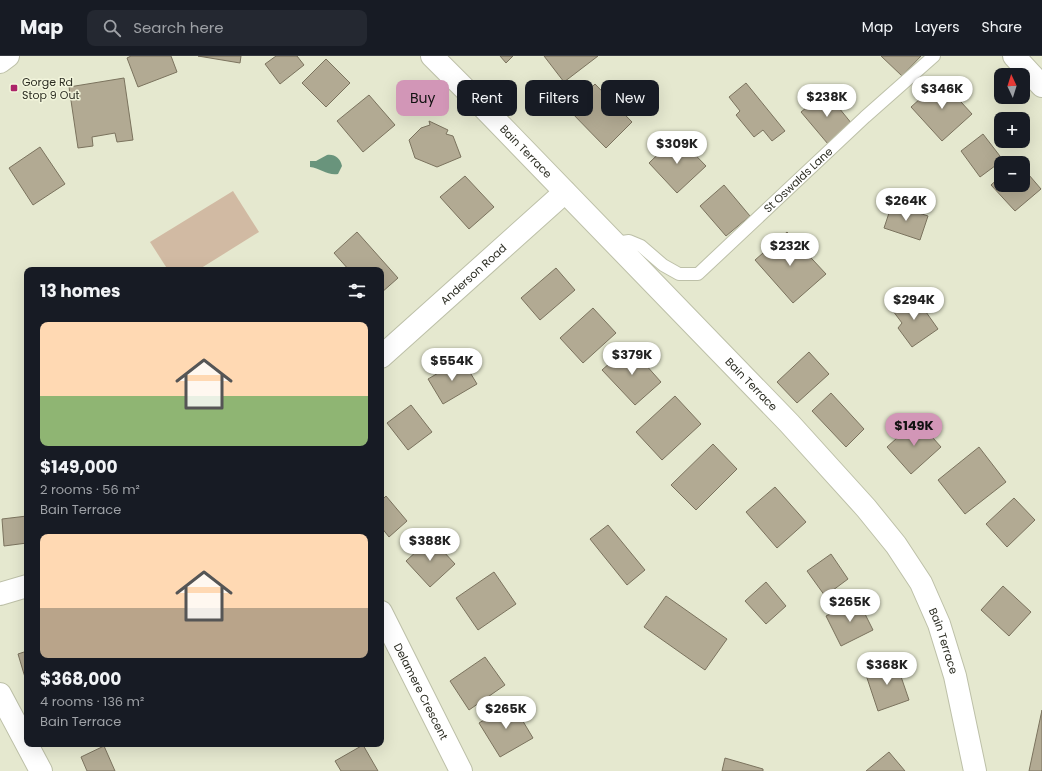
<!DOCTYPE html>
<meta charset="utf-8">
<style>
:root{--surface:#171b24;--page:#242831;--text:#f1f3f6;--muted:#9ea1a6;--line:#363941;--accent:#d296b7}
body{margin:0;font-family:Poppins,sans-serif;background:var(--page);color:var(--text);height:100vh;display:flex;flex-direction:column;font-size:15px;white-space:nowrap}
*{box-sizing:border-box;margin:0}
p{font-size:13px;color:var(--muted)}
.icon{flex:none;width:22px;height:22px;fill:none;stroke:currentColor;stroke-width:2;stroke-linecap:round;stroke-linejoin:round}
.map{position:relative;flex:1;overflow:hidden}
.drawer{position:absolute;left:24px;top:211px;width:360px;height:480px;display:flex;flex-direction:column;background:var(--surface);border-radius:8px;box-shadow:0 4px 16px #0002}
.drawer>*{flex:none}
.banner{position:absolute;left:396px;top:24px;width:380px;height:36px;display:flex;gap:8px}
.needle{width:26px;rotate:356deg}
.fabs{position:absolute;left:994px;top:12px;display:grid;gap:8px}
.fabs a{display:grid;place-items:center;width:36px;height:36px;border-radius:8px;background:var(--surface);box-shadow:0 4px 16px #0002;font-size:20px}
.price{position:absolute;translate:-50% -34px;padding:0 9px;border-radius:14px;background:#fff;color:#222;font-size:13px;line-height:26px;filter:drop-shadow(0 1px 2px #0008)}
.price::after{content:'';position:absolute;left:50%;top:24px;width:12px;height:9px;margin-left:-6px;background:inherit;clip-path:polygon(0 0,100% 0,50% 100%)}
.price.active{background:var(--accent);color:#111}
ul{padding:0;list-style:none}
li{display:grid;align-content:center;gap:8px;height:212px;padding:0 16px}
li span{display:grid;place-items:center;height:124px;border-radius:8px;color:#555}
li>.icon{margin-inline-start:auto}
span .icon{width:72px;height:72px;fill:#fffc;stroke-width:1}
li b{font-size:17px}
h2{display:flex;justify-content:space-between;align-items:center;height:48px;padding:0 16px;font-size:17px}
.chip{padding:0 14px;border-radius:8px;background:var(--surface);box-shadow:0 4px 16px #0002;font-size:14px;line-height:36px}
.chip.active{background:var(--accent);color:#111}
header{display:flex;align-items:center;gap:24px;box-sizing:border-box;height:56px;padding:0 20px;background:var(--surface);border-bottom:1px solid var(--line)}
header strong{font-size:19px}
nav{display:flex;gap:22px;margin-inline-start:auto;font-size:14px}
.search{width:280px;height:36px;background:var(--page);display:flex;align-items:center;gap:10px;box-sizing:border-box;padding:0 14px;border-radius:8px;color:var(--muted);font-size:15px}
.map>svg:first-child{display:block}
.green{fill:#d1baa3}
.water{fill:#69947c}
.building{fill:#b2aa93;stroke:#7b735e}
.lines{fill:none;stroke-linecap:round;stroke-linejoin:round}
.lane-casing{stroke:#bdc0a8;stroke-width:14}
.street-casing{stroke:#bdc0a8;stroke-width:24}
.secondary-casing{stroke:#bdc0a8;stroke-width:24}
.lane{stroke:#fff;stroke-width:12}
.street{stroke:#fff;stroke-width:22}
.secondary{stroke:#fff;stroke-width:22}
.poi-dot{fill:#ac2469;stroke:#f2f5dc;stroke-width:1.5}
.labels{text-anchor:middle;stroke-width:3;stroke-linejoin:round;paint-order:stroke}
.poi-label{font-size:11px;fill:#2c2d23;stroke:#f2f5dc;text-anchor:start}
.street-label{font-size:11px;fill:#2c2d23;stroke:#f2f5dc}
</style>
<header>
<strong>Map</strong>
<div class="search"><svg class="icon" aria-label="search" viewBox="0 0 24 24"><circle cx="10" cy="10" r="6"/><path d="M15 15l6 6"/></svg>Search here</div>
<nav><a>Map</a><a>Layers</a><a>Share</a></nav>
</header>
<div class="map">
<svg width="1042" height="715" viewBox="0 0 1042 715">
<rect width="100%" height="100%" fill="#e5e8cf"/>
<path class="green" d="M233 135 259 176 198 214H168L150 186Z"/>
<path class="water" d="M327 99C335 98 340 102 342 110L338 118C328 120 320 112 310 111V105H316Z"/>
<path class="building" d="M131 0H171L177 16 138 31 127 2Z
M198 0H241L240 7Z
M276 0H297L304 9 280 28 265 8Z
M500 0H513L506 7Z
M544 0H598L564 26Z
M881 0H921L902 20Z
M326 3 350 27 326 51 302 27Z
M124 22 133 84 117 86 115 77 92 81 93 90 78 92 69 31Z
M941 24 972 58 942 85 911 51Z
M746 27 785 75 772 85 763 74 754 81 736 59 740 55 729 41Z
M595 28 632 66 606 92 569 54Z
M826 36 852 68 828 88 801 56Z
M369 39 395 69 363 96 337 65Z
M429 65 448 74 446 78 453 80 461 101 437 111 415 102 409 84 421 72 430 69Z
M983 78 1003 104 980 121 961 95Z
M677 80 706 110 677 137 649 107Z
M40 91 65 128 33 149 9 112Z
M1023 112 1041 133 1015 155 991 129 1001 120V129H1023Z
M465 120 494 151 469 173 440 141Z
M724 129 750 160 726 180 700 150Z
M892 148 928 160 920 184 884 172Z
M357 176 398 222 381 237V214H349L334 197Z
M787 176 826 218 793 247 755 204Z
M106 212 116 214H103Z
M556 212 575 234 540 264 521 242Z
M914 239 938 273 912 291 898 272 902 267 893 255Z
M593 252 616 277 583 307 560 282Z
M629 290 661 326 635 349 602 314Z
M809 296 829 318 797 347 777 326Z
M462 303 477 328 443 348 428 323Z
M831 337 864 373 846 391 812 355Z
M675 340 701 368 662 404 636 376Z
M411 349 432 376 408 394 387 367Z
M917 364 941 391 911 418 887 391Z
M713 388 737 413 696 454 671 429Z
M979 391 1006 426 965 458 938 424Z
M775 431 806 466 777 492 746 456Z
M386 440 407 465 389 481 381 471V445Z
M1014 442 1035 464 1007 491 986 468Z
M27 460V487L4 490 2 463Z
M608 469 645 514 627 529 590 483Z
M431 482 455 508 430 531 406 505Z
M831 498 848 523 825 540 807 515Z
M494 516 516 548 478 574 456 542Z
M766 526 786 550 766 568 745 545Z
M1003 530 1031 556 1009 580 981 554Z
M666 540 727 583 705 614 644 571Z
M858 544 873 574 841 590 826 560Z
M27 595V628L18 598Z
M485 601 505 629 469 654 450 625Z
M896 606 909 644 878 655 865 616Z
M512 647 533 682 500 701 479 667Z
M1042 654V715H1029Z
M363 689 378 715H341L335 705Z
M104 690 115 715H87L81 701Z
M889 696 905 715H866Z
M725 702 763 713V715H722Z"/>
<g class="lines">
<defs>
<g id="lane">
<path id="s1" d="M615 187 629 185 641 190 663 209 679 218H698L865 61 934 0"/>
</g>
<g id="street">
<path id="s2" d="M432 0 480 48 789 367 866 452 896 489 921 527 939 568 955 620 975 715"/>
<path id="s3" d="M381 301 565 136"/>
<path d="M0 538 27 530"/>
<path id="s4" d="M381 556 461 715"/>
<path d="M0 638 41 715"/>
</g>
<path id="secondary" d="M1014 0 1042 30
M0 6 8 0"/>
</defs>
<use href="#lane" class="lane-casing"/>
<use href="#street" class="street-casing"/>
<use href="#secondary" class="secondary-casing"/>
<use href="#lane" class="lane"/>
<use href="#street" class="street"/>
<use href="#secondary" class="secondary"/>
</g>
<rect class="poi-dot" x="10" y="28" width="8" height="8" rx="2"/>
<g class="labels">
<g class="poi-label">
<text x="22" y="30">Gorge Rd<tspan x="22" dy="13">Stop 9 Out</tspan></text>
</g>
<g class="street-label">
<text dy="4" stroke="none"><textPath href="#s2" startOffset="134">Bain Terrace</textPath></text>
<text dy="4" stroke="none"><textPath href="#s1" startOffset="231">St Oswalds Lane</textPath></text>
<text dy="4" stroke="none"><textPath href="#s3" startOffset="124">Anderson Road</textPath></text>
<text dy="4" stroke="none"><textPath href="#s2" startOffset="458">Bain Terrace</textPath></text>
<text dy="4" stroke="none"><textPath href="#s2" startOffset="782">Bain Terrace</textPath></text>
<text dy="4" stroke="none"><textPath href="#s4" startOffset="89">Delamere Crescent</textPath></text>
</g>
</g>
</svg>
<div class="fabs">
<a><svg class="needle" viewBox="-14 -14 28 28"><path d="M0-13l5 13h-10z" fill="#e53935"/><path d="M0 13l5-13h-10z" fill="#9ea1a6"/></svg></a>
<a>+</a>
<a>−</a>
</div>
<b class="price" style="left:942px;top:54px">$346K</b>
<b class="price" style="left:827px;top:62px">$238K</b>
<b class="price" style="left:677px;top:109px">$309K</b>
<b class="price" style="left:906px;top:166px">$264K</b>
<b class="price" style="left:790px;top:211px">$232K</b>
<b class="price" style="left:914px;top:265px">$294K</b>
<b class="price" style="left:632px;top:320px">$379K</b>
<b class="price" style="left:452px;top:326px">$554K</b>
<b class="price active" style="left:914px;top:391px">$149K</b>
<b class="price" style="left:430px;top:506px">$388K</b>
<b class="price" style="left:850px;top:567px">$265K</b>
<b class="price" style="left:887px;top:630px">$368K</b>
<b class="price" style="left:506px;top:674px">$265K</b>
<div class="banner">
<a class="chip active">Buy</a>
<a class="chip">Rent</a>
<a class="chip">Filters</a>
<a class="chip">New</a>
</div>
<section class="drawer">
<h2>13 homes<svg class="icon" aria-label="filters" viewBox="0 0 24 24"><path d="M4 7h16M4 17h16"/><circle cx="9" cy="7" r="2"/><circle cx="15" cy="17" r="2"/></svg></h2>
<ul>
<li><span style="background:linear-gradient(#ffd9b3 60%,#8fb573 0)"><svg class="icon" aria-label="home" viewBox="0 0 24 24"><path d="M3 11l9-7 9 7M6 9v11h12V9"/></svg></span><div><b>$149,000</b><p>2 rooms · 56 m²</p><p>Bain Terrace</p></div></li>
<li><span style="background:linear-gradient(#ffd9b3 60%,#b9a48a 0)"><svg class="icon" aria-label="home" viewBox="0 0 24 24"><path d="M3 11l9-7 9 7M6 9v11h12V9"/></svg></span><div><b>$368,000</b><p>4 rooms · 136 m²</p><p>Bain Terrace</p></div></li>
</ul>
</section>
</div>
